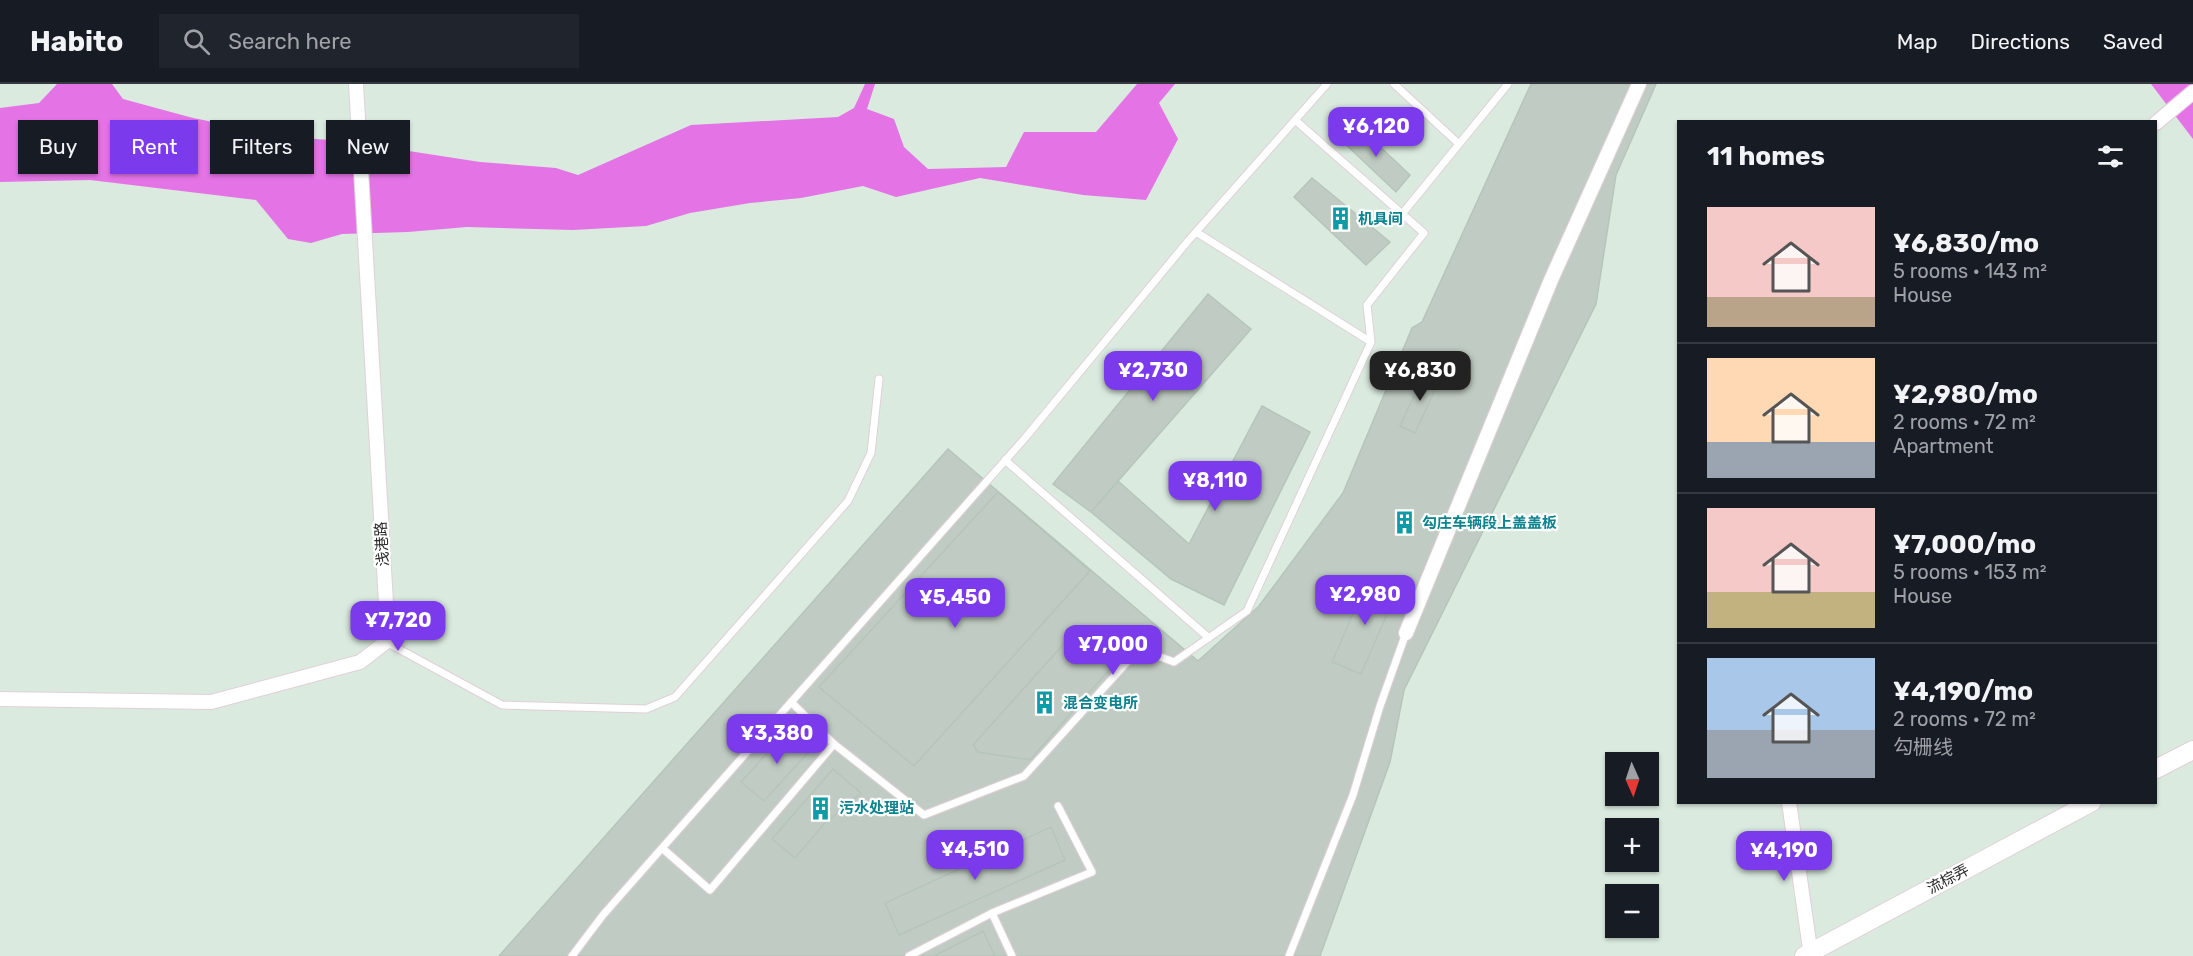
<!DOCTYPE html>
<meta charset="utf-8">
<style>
:root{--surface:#171b24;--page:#20242c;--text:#f1f3f6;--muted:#9ea1a6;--line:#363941;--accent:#7c3aed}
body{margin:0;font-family:Rubik,"Noto Sans SC",sans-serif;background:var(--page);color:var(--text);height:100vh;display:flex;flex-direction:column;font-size:22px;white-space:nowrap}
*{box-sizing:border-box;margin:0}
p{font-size:20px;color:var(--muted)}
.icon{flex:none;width:33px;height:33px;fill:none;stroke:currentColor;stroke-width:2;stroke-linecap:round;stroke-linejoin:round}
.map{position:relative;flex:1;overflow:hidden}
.sheet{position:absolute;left:1677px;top:36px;width:480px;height:684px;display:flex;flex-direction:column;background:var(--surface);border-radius:0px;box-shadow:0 2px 4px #0004}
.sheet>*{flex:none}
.top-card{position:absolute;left:18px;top:36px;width:570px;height:54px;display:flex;gap:12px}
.needle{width:39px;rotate:177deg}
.controls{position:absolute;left:1605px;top:668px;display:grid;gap:12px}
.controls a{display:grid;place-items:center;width:54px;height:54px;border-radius:0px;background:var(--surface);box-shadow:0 2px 4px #0004;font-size:30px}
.price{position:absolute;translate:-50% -51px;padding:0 14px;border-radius:12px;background:var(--accent);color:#fff;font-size:20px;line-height:39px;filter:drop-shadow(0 2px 3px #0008)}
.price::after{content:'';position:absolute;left:50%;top:36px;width:18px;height:14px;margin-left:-9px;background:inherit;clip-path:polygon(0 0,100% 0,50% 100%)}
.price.selected{background:#222;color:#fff}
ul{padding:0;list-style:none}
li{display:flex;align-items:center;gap:18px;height:150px;padding:0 30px}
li+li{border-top:2px solid var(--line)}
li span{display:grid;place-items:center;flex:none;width:168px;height:120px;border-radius:0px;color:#555}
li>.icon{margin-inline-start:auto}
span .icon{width:72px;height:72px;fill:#fffc;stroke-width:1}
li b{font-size:26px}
h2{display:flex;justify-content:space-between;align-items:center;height:72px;padding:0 30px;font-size:26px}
.chip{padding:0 21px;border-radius:0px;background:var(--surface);box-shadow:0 2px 4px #0004;font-size:21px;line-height:54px}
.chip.selected{background:var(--accent);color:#fff}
header{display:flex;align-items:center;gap:36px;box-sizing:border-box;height:84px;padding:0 30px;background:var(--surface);border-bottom:2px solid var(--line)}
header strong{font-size:28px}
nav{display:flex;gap:33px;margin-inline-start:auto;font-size:21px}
.search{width:420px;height:54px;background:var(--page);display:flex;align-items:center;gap:15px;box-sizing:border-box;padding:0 21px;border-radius:0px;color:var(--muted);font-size:22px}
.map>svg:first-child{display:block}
.water{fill:#e473e6}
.building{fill:#c0ccc3;stroke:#b5c5ba;stroke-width:1.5}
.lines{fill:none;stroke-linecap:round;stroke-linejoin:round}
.service-casing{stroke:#e0d0d8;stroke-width:9}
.minor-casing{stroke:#e0d0d8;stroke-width:16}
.tertiary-casing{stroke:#e0d0d8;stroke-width:20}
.service{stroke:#fff;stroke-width:7}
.minor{stroke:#fff;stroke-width:14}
.tertiary{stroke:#fff;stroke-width:18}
.labels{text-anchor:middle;stroke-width:4.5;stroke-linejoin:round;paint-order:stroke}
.culture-label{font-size:15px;font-weight:bold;fill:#0d838f;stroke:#fff;text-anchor:start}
.street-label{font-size:15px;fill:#282828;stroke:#fff}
</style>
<header>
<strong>Habito</strong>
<div class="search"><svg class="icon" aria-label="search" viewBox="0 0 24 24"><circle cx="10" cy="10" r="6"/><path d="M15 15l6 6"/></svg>Search here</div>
<nav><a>Map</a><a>Directions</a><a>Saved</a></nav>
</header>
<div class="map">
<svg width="2193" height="872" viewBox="0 0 2193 872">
<rect width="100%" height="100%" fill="#daeadf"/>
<path class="water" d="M57 0H112L123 15 193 34 288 53 344 57 480 78 556 84 578 91 691 41 838 33 854 24 865 0H875L867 25 894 35 904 63 928 85 1006 83 1024 48H1096L1137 0H1175L1159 19 1178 55 1146 116 1083 111 980 94 896 113 863 102 801 114 750 119 690 129 646 142 573 146 467 143 408 148 342 150 311 159 288 155 256 116 90 96 0 98V24L39 19Z
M2151 0H2193V55Z"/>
<path class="building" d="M1531 0H1656L1616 91 1596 220 1404 606 1390 678 1320 872H499L948 365 1198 577 1259 522 1343 409 1412 244 1422 238Z
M1356 40 1410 91 1396 108 1342 57Z
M1312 94 1390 158 1366 181 1294 113Z
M1208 210 1251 245 1091 428 1053 400Z
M1425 288 1440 295 1415 349 1400 342Z
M1262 322 1310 348 1224 521 1171 495 1091 428 1118 397 1189 460Z
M998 408 1090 487 914 682 819 603Z
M1369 493 1398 505 1361 590 1332 578Z
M1077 545 1116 578 1030 676 978 668 973 661Z
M790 644 812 664 764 717 741 698Z
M833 685 861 709 825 739 795 774 772 755Z
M1051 743 1065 776 899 851 885 819Z
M983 847 995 872H934Z"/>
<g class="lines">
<defs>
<path id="service" d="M1394 0 1459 60
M1295 36 1424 149 1367 221 1371 258
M1402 130 1508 0
M1005 376 1209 554
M386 558 502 621 646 625 675 613 848 417 871 369 879 295
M791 618 834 660 924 731 1024 692 1139 565 1174 578 1247 527 1371 258 1196 148
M662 764 710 806 834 660
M572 872 603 831 662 764 1025 354 1188 157 1327 0
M909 872 992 829
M1012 872 992 829 1092 788 1058 722
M1289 872 1353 711 1380 622 1406 549"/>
<path id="minor" d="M2156 39 2193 8
M1406 549 1551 196 1639 0
M0 615 211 618 360 578 386 558V519L356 0
M1789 718 1811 872"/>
<path id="tertiary" d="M2156 685 2193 666
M1804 872 2092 718"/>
</defs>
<use href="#service" class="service-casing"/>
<use href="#minor" class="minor-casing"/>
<use href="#tertiary" class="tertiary-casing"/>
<use href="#service" class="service"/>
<use href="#minor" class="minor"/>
<use href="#tertiary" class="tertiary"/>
</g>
<defs>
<symbol id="building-bare" viewBox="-9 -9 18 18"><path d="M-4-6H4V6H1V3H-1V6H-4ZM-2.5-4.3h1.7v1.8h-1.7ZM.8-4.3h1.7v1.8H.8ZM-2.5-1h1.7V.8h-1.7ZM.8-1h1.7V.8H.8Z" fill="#0f9aa8" stroke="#fff" stroke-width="2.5" paint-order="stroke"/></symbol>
</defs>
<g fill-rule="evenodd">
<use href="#building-bare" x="1324" y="118" width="33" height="33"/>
<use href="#building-bare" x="1388" y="422" width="33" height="33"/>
<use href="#building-bare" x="1028" y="602" width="33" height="33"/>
<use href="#building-bare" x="804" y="708" width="33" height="33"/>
</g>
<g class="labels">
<g class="culture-label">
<text x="1358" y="140">机具间</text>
<text x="1422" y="444">勾庄车辆段上盖盖板</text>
<text x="1063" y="624">混合变电所</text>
<text x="839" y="729">污水处理站</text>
</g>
<g class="street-label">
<text transform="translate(382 460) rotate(-93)" y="5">浅港路</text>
<text transform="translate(1948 795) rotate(-28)" y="5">流棕弄</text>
</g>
</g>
</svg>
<div class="controls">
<a><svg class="needle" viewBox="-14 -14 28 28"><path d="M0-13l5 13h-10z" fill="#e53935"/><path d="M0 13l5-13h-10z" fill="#9ea1a6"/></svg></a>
<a>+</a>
<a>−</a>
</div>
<b class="price" style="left:1376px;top:74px">¥6,120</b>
<b class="price" style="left:1153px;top:318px">¥2,730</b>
<b class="price selected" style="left:1420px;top:318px">¥6,830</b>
<b class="price" style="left:1215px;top:428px">¥8,110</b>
<b class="price" style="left:1365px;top:542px">¥2,980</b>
<b class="price" style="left:955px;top:545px">¥5,450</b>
<b class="price" style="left:398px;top:568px">¥7,720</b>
<b class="price" style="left:1113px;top:592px">¥7,000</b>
<b class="price" style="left:777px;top:681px">¥3,380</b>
<b class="price" style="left:975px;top:797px">¥4,510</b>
<b class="price" style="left:1784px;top:798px">¥4,190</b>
<div class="top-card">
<a class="chip">Buy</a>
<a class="chip selected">Rent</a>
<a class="chip">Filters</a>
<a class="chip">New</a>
</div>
<section class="sheet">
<h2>11 homes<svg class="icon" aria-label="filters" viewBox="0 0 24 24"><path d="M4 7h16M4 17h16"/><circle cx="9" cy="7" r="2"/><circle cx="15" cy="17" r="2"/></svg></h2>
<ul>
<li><span style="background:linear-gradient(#f6c9c9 75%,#b9a48a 0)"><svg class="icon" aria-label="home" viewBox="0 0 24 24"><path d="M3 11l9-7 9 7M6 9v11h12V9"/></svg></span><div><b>¥6,830/mo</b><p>5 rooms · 143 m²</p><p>House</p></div></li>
<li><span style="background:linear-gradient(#ffd9b3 70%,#9aa5b1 0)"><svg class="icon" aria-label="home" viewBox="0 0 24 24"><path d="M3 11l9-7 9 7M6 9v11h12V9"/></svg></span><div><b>¥2,980/mo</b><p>2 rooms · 72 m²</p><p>Apartment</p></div></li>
<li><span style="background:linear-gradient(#f6c9c9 70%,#c2b280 0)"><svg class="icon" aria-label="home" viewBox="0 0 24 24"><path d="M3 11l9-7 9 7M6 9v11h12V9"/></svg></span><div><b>¥7,000/mo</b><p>5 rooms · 153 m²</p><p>House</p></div></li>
<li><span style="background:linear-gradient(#a9c7e8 60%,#9aa5b1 0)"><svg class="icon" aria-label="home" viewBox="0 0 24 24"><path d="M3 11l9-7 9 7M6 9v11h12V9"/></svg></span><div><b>¥4,190/mo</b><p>2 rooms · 72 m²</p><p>勾栅线</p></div></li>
</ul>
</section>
</div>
